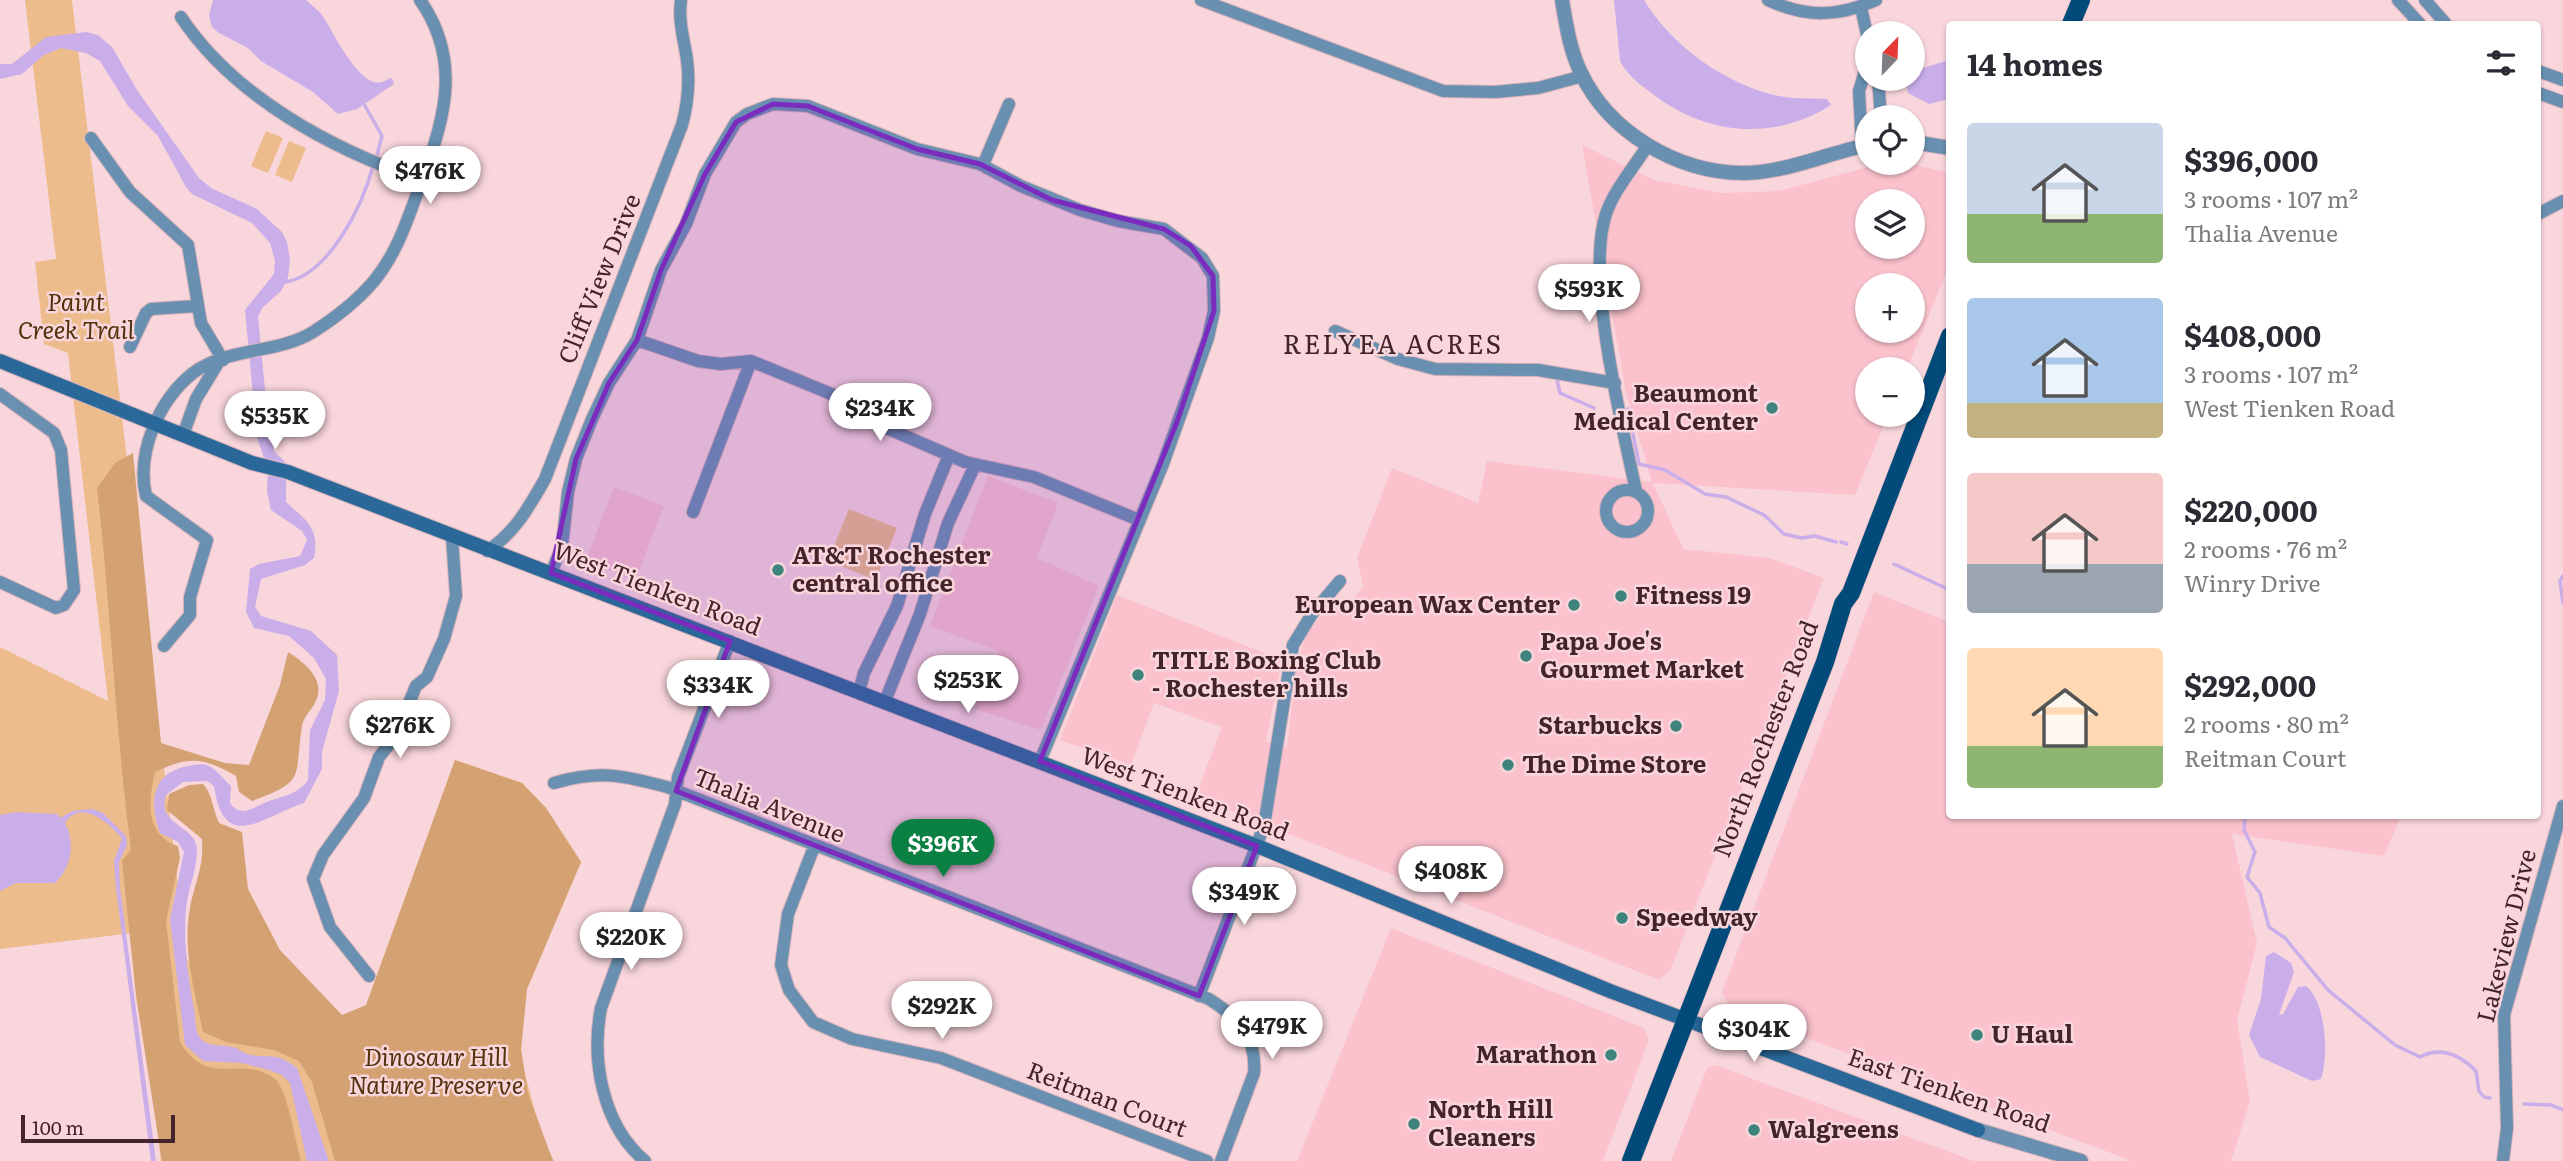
<!DOCTYPE html>
<meta charset="utf-8">
<style>
:root{--surface:#fff;--page:#f7f7f7;--text:#2b2b33;--muted:#7c7c81;--accent:#0b8043}
body{margin:0;font-family:Literata,serif;background:var(--page);color:var(--text);height:100vh;display:flex;flex-direction:column;font-size:26px;white-space:nowrap}
*{box-sizing:border-box;margin:0}
p{font-size:23px;color:var(--muted)}
.icon{flex:none;width:38px;height:38px;fill:none;stroke:currentColor;stroke-width:2;stroke-linecap:round;stroke-linejoin:round}
.map{position:relative;flex:1;overflow:hidden}
.side{position:absolute;left:1946px;top:21px;width:595px;height:798px;display:flex;flex-direction:column;background:var(--surface);border-radius:7px;box-shadow:0 2px 5px #0004}
.side>*{flex:none}
.needle{width:46px;rotate:23deg}
.controls{position:absolute;left:1855px;top:21px;display:grid;gap:14px}
.controls a{display:grid;place-items:center;width:70px;height:70px;border-radius:50%;background:var(--surface);box-shadow:0 2px 5px #0004;font-size:35px}
.scale{position:absolute;left:21px;bottom:18px;width:154px;box-sizing:border-box;padding-left:7px;border:4px solid #44242b;border-top:0;font-size:19px;line-height:24px;white-space:nowrap;color:#44242b;-webkit-text-stroke:5px #f9d6dc;paint-order:stroke}
.price{position:absolute;translate:-50% -60px;padding:0 16px;border-radius:24px;background:#fff;color:#222;font-size:23px;line-height:46px;filter:drop-shadow(0 2px 4px #0008)}
.price::after{content:'';position:absolute;left:50%;top:42px;width:21px;height:16px;margin-left:-10px;background:inherit;clip-path:polygon(0 0,100% 0,50% 100%)}
.price.active{background:var(--accent);color:#fff}
ul{padding:0;list-style:none}
li{display:flex;align-items:center;gap:21px;height:175px;padding:0 21px}
li span{display:grid;place-items:center;flex:none;width:196px;height:140px;border-radius:7px;color:#555}
li>.icon{margin-inline-start:auto}
span .icon{width:84px;height:84px;fill:#fffc;stroke-width:1}
li b{font-size:30px}
h2{display:flex;justify-content:space-between;align-items:center;height:84px;padding:0 21px;font-size:30px}
.map>svg:first-child{display:block}
.built{fill:#fbc2cd;fill-rule:evenodd}
.green{fill:#edbc8c}
.forest{fill:#d4a272}
.water{fill:#c9aee9}
.lines{fill:none;stroke-linecap:round;stroke-linejoin:round}
.stream{stroke:#c9aee9;stroke-width:3.5}
.minor-casing{stroke:#d5b2b9;stroke-width:14}
.tertiary-casing{stroke:#d5b2b9;stroke-width:16}
.secondary-casing{stroke:#d5b2b9;stroke-width:16}
.primary-casing{stroke:#d5b2b9;stroke-width:19}
.minor{stroke:#6990b1;stroke-width:12}
.tertiary{stroke:#6990b1;stroke-width:14}
.secondary{stroke:#296898;stroke-width:14}
.primary{stroke:#014a79;stroke-width:18}
.marked{fill:#7b2cbf;fill-opacity:0.2;stroke:#7b2cbf;stroke-width:5;stroke-linejoin:round}
.poi-dot{fill:#3e847c;stroke:#f9d6dc;stroke-width:2.5}
.labels{text-anchor:middle;stroke-width:5;stroke-linejoin:round;paint-order:stroke}
.street-label{font-size:24px;fill:#44242b;stroke:#f9d6dc}
.park-label{font-size:24px;font-style:italic;fill:#53320b;stroke:#f9d6dc}
.poi-label{font-size:24px;font-weight:bold;fill:#44242b;stroke:#f9d6dc;text-anchor:start}
.neighbourhood-label{font-size:26px;letter-spacing:2px;fill:#44242b;stroke:#f9d6dc}
</style>
<div class="map">
<svg width="2563" height="1161" viewBox="0 0 2563 1161">
<rect width="100%" height="100%" fill="#f9d6dc"/>
<path class="built" d="M1582 145 1654 180 1722 193 1779 191 1872 166 1913 164 1949 173V266L1907 369H1867V415H1888L1855 495 1653 483 1683 549 1770 558 1824 578 1670 971 1659 980 1195 797 1222 727 1154 703 1131 765 1060 740 1117 595 1282 660 1266 742 1287 747 1297 661 1307 634 1327 608 1349 604 1363 587 1357 558 1392 468 1478 503 1487 461 1652 482 1626 393ZM1867 201H1913V247H1867ZM1867 285H1913V331H1867Z
M988 476 1058 503 1037 558 1099 586 1041 730 975 709 999 651 930 626Z
M614 487 664 506 635 581 586 560Z
M1874 592 1949 622 1950 816H2401L2384 856 2232 834 2257 943 2237 1020 2250 1101 2231 1161H2132L1730 1009 1722 992Z
M1391 928 1644 1028 1649 1040 1603 1161H1297Z
M1715 1065 1974 1161H1671L1707 1068Z"/>
<path class="green" d="M25 0H72L187 960 353 1043 455 760 522 783 546 808 581 862 527 989 521 1049 524 1070 542 1138 554 1161H161L133 933 0 949V647L108 701 68 353 44 344 35 262 56 259Z
M266 131 283 138 268 173 251 166Z
M289 141 306 148 292 182 275 175Z
M849 509 897 528 876 580 828 561Z"/>
<path class="forest" d="M133 453 161 743 225 763 249 765 280 685 288 652C305 663 327 680 315 703 311 710 303 718 302 726 294 778 307 781 252 801L239 792 236 776C203 757 189 756 155 772 148 801 145 835 178 846L180 858 166 921 180 1042C209 1090 241 1053 275 1079 287 1088 296 1144 301 1161H162L136 996 122 861 131 849C115 729 111 609 97 488L115 463Z
M455 760 522 783 546 808 581 862 527 989 521 1049 528 1093 553 1161H335L312 1082 299 1061 274 1050 226 1042 203 1032C195 992 182 950 190 908 195 881 204 868 202 839L167 810 169 794 189 785 203 784C212 793 213 810 219 823L242 832 248 889 280 950 342 1015 366 1005Z"/>
<path class="water" d="M213 0H306C311 5 317 9 322 15 332 29 359 89 382 82 386 81 389 78 392 78L394 84 357 109 338 114 313 92 261 61 248 48 219 33 212 27 209 15Z
M1614 0H1644C1672 47 1730 88 1784 97 1798 99 1812 98 1827 99L1831 105C1771 143 1703 134 1650 92 1638 83 1627 74 1620 61Z
M86 32 98 35 112 47 137 90 199 178 211 188 257 209 282 232 287 242 290 260 288 278 281 291 262 308 258 317 269 431 274 451 286 463V502C306 520 320 528 314 558L305 565 261 579 255 607 261 616 311 631 337 655 339 691 322 752V769L304 803C263 816 224 855 214 786L207 781 183 782 166 795C156 826 197 825 197 850 197 870 188 889 186 908 183 943 188 976 194 1009 196 1019 194 1032 202 1040 210 1047 223 1045 233 1047 238 1048 242 1052 247 1054 269 1060 274 1050 297 1068L329 1161H307L290 1083 282 1075 269 1070 242 1063 203 1061 185 1045 170 919 184 852 178 842 160 833C150 806 150 775 184 767 191 766 199 763 206 765 215 767 224 780 231 786L230 803C242 820 256 805 269 801 284 796 298 794 308 780L310 730 325 700 326 679 314 658 289 636 254 628 246 612 250 569 259 564 300 556 307 540 302 531 271 510 267 491 268 471 257 437 245 310 274 274 275 261 270 243 252 223 192 194 186 187 158 136 128 106 100 61 86 53 61 48 44 55 22 74 0 79V64H12L46 37Z
M1949 60V99L1929 104 1908 93 1905 79H1913V71Z
M92 809 103 813 126 836 127 845 119 862 120 888 156 1161H151L116 888 114 861 122 838C109 824 82 798 65 823 76 843 71 868 55 883H16L0 891V815L16 812 57 814 60 818 73 811Z
M2274 952 2291 963 2294 972 2279 1015 2283 1014 2298 987 2306 986C2326 1002 2329 1056 2321 1079L2312 1081 2260 1057 2249 1035 2261 999 2266 956Z"/>
<g class="lines">
<path class="stream" d="M364 104 382 136 376 159
M286 282C330 274 363 204 373 166
M1557 380 1560 393 1594 408
M1628 409 1639 464 1665 470 1705 494 1726 497 1764 515 1784 534 1802 538 1815 536 1836 542
M1841 542 1847 544
M1894 564 1950 590
M2563 576 2560 581 2563 603
M2245 816 2244 830 2255 852 2247 877 2260 893 2269 927 2285 938 2328 990 2395 1045 2420 1057C2441 1046 2460 1055 2476 1071L2479 1091 2484 1097 2490 1098
M2524 1104 2551 1105 2563 1110"/>
<defs>
<path id="minor" d="M1201 0 1443 91 1495 92 1538 88 1583 76
M1768 0C1806 18 1838 17 1876 0
M2398 0 2420 24
M2425 0 2446 24
M1861 7 1867 35
M181 17C234 97 333 150 422 180
M2538 71 2563 80
M1878 79 1881 117
M2538 93 2563 102
M91 138 130 192 188 245 201 323 223 360
M1862 146 1859 91 1867 65
M983 165 1009 104
M2538 214 2563 201
M1335 331 1398 359 1435 369 1538 370 1615 383
M637 340 698 361 721 364 751 361 851 402 868 420 965 462 1034 477 1139 520
M130 347 146 313 151 309 197 306
M0 394 54 433 61 450 74 590 64 605 56 608 0 582
M183 435 196 399 218 363
M1606 511a21 21 0 1 1 42 0a21 21 0 1 1-42 0Z
M1636 491C1622 424 1585 277 1606 214 1614 190 1634 167 1648 145
M693 512 751 361
M487 551C514 534 529 507 545 479L682 125C688 103 690 83 687 60 684 39 678 21 681 0
M551 573 562 546 568 492 576 459 592 419 609 383 637 340 661 270 686 224 705 174 736 122 747 114 773 104 808 106 917 149 980 164 1021 186 1080 210 1118 221 1164 229 1202 258 1213 276 1214 311 1208 338 1163 464 1040 761
M164 646 190 615V597L207 540 146 496C136 452 159 400 193 373 227 347 278 354 313 332 335 318 357 301 374 281 396 254 406 224 418 191 442 126 465 64 420 0
M859 692 864 673 897 606 925 514 949 455
M885 701 920 614 948 523 975 465
M554 783C600 770 622 775 667 787L1209 999C1238 1017 1257 1038 1254 1073L1221 1161
M814 847 788 914 781 965 789 990 813 1022 852 1039 941 1058 1207 1161
M369 976 330 927 313 879 323 855 364 798 379 757 395 737 416 686 427 677 444 639 456 596 452 537
M1199 996 1264 826 1293 645 1312 614 1340 581
M645 1161C602 1125 591 1059 601 1008L675 804 678 777 730 641
M2503 1161 2507 1128 2504 1015 2563 806"/>
<path id="tertiary" d="M1562 0C1566 24 1570 51 1581 73 1609 132 1676 172 1742 173 1785 173 1825 154 1867 145
M1913 142 1950 148
M1978 1130 2081 1161"/>
<path id="secondary" d="M0 361 252 463 288 472 1257 846 1610 991 1978 1130"/>
<path id="primary" d="M2071 24 2081 0
M1631 1161 1825 662 1843 604 1851 593 1950 336"/>
</defs>
<use href="#minor" class="minor-casing"/>
<use href="#tertiary" class="tertiary-casing"/>
<use href="#secondary" class="secondary-casing"/>
<use href="#primary" class="primary-casing"/>
<use href="#minor" class="minor"/>
<use href="#tertiary" class="tertiary"/>
<use href="#secondary" class="secondary"/>
<use href="#primary" class="primary"/>
</g>
<path class="marked" d="M773 104 808 106 917 149 980 164 1052 200 1164 229 1191 246 1213 276 1214 311 1177 422 1040 761 1257 846 1199 996 676 791 730 641 551 573 576 459 609 383 637 340 661 270 705 174 736 122Z"/>
<g class="poi-dot">
<circle cx="1772" cy="408" r="7"/>
<circle cx="778" cy="570" r="7"/>
<circle cx="1621" cy="596" r="7"/>
<circle cx="1574" cy="605" r="7"/>
<circle cx="1526" cy="656" r="7"/>
<circle cx="1138" cy="675" r="7"/>
<circle cx="1676" cy="726" r="7"/>
<circle cx="1508" cy="765" r="7"/>
<circle cx="1622" cy="918" r="7"/>
<circle cx="1977" cy="1035" r="7"/>
<circle cx="1611" cy="1055" r="7"/>
<circle cx="1414" cy="1124" r="7"/>
<circle cx="1754" cy="1130" r="7"/>
</g>
<g class="labels">
<g class="street-label">
<text transform="translate(600 279) rotate(-68)" y="8">Cliff View Drive</text>
<text transform="translate(657 589) rotate(21)" y="8">West Tienken Road</text>
<text transform="translate(1766 739) rotate(-69)" y="8">North Rochester Road</text>
<text transform="translate(1185 794) rotate(21)" y="8">West Tienken Road</text>
<text transform="translate(769 806) rotate(22)" y="8">Thalia Avenue</text>
<text transform="translate(2507 936) rotate(-76)" y="8">Lakeview Drive</text>
<text transform="translate(1949 1091) rotate(19)" y="8">East Tienken Road</text>
<text transform="translate(1107 1100) rotate(21)" y="8">Reitman Court</text>
</g>
<g class="park-label">
<text x="76" y="311">Paint<tspan x="76" dy="28">Creek Trail</tspan></text>
<text x="436" y="1066">Dinosaur Hill<tspan x="436" dy="28">Nature Preserve</tspan></text>
</g>
<g class="poi-label">
<text x="1758" y="402" text-anchor="end">Beaumont<tspan x="1758" dy="28">Medical Center</tspan></text>
<text x="792" y="564">AT&amp;T Rochester<tspan x="792" dy="28">central office</tspan></text>
<text x="1635" y="604">Fitness 19</text>
<text x="1560" y="613" text-anchor="end">European Wax Center</text>
<text x="1540" y="650">Papa Joe's<tspan x="1540" dy="28">Gourmet Market</tspan></text>
<text x="1152" y="669">TITLE Boxing Club<tspan x="1152" dy="28">- Rochester hills</tspan></text>
<text x="1662" y="734" text-anchor="end">Starbucks</text>
<text x="1522" y="773">The Dime Store</text>
<text x="1636" y="926">Speedway</text>
<text x="1991" y="1043">U Haul</text>
<text x="1597" y="1063" text-anchor="end">Marathon</text>
<text x="1428" y="1118">North Hill<tspan x="1428" dy="28">Cleaners</tspan></text>
<text x="1768" y="1138">Walgreens</text>
</g>
<g class="neighbourhood-label">
<text x="1393" y="354">RELYEA ACRES</text>
</g>
</g>
</svg>
<div class="controls">
<a><svg class="needle" viewBox="-14 -14 28 28"><path d="M0-13l5 13h-10z" fill="#e53935"/><path d="M0 13l5-13h-10z" fill="#7c7c81"/></svg></a>
<a><svg class="icon" aria-label="locate" viewBox="0 0 24 24"><circle cx="12" cy="12" r="6"/><path d="M12 2v4M12 18v4M2 12h4M18 12h4"/></svg></a>
<a><svg class="icon" aria-label="layers" viewBox="0 0 24 24"><path d="M12 4l9 5-9 5-9-5zM3 14l9 5 9-5"/></svg></a>
<a>+</a>
<a>−</a>
</div>
<div class="scale">100 m</div>
<b class="price" style="left:430px;top:206px">$476K</b>
<b class="price" style="left:1589px;top:324px">$593K</b>
<b class="price" style="left:880px;top:443px">$234K</b>
<b class="price" style="left:275px;top:451px">$535K</b>
<b class="price" style="left:968px;top:715px">$253K</b>
<b class="price" style="left:718px;top:720px">$334K</b>
<b class="price" style="left:400px;top:760px">$276K</b>
<b class="price active" style="left:943px;top:879px">$396K</b>
<b class="price" style="left:1451px;top:906px">$408K</b>
<b class="price" style="left:1244px;top:927px">$349K</b>
<b class="price" style="left:631px;top:972px">$220K</b>
<b class="price" style="left:942px;top:1041px">$292K</b>
<b class="price" style="left:1272px;top:1061px">$479K</b>
<b class="price" style="left:1754px;top:1064px">$304K</b>
<section class="side">
<h2>14 homes<svg class="icon" aria-label="filters" viewBox="0 0 24 24"><path d="M4 7h16M4 17h16"/><circle cx="9" cy="7" r="2"/><circle cx="15" cy="17" r="2"/></svg></h2>
<ul>
<li><span style="background:linear-gradient(#c9d6e8 65%,#8fb573 0)"><svg class="icon" aria-label="home" viewBox="0 0 24 24"><path d="M3 11l9-7 9 7M6 9v11h12V9"/></svg></span><div><b>$396,000</b><p>3 rooms · 107 m²</p><p>Thalia Avenue</p></div></li>
<li><span style="background:linear-gradient(#a9c7e8 75%,#c2b280 0)"><svg class="icon" aria-label="home" viewBox="0 0 24 24"><path d="M3 11l9-7 9 7M6 9v11h12V9"/></svg></span><div><b>$408,000</b><p>3 rooms · 107 m²</p><p>West Tienken Road</p></div></li>
<li><span style="background:linear-gradient(#f6c9c9 65%,#9aa5b1 0)"><svg class="icon" aria-label="home" viewBox="0 0 24 24"><path d="M3 11l9-7 9 7M6 9v11h12V9"/></svg></span><div><b>$220,000</b><p>2 rooms · 76 m²</p><p>Winry Drive</p></div></li>
<li><span style="background:linear-gradient(#ffd9b3 70%,#8fb573 0)"><svg class="icon" aria-label="home" viewBox="0 0 24 24"><path d="M3 11l9-7 9 7M6 9v11h12V9"/></svg></span><div><b>$292,000</b><p>2 rooms · 80 m²</p><p>Reitman Court</p></div></li>
</ul>
</section>
</div>
